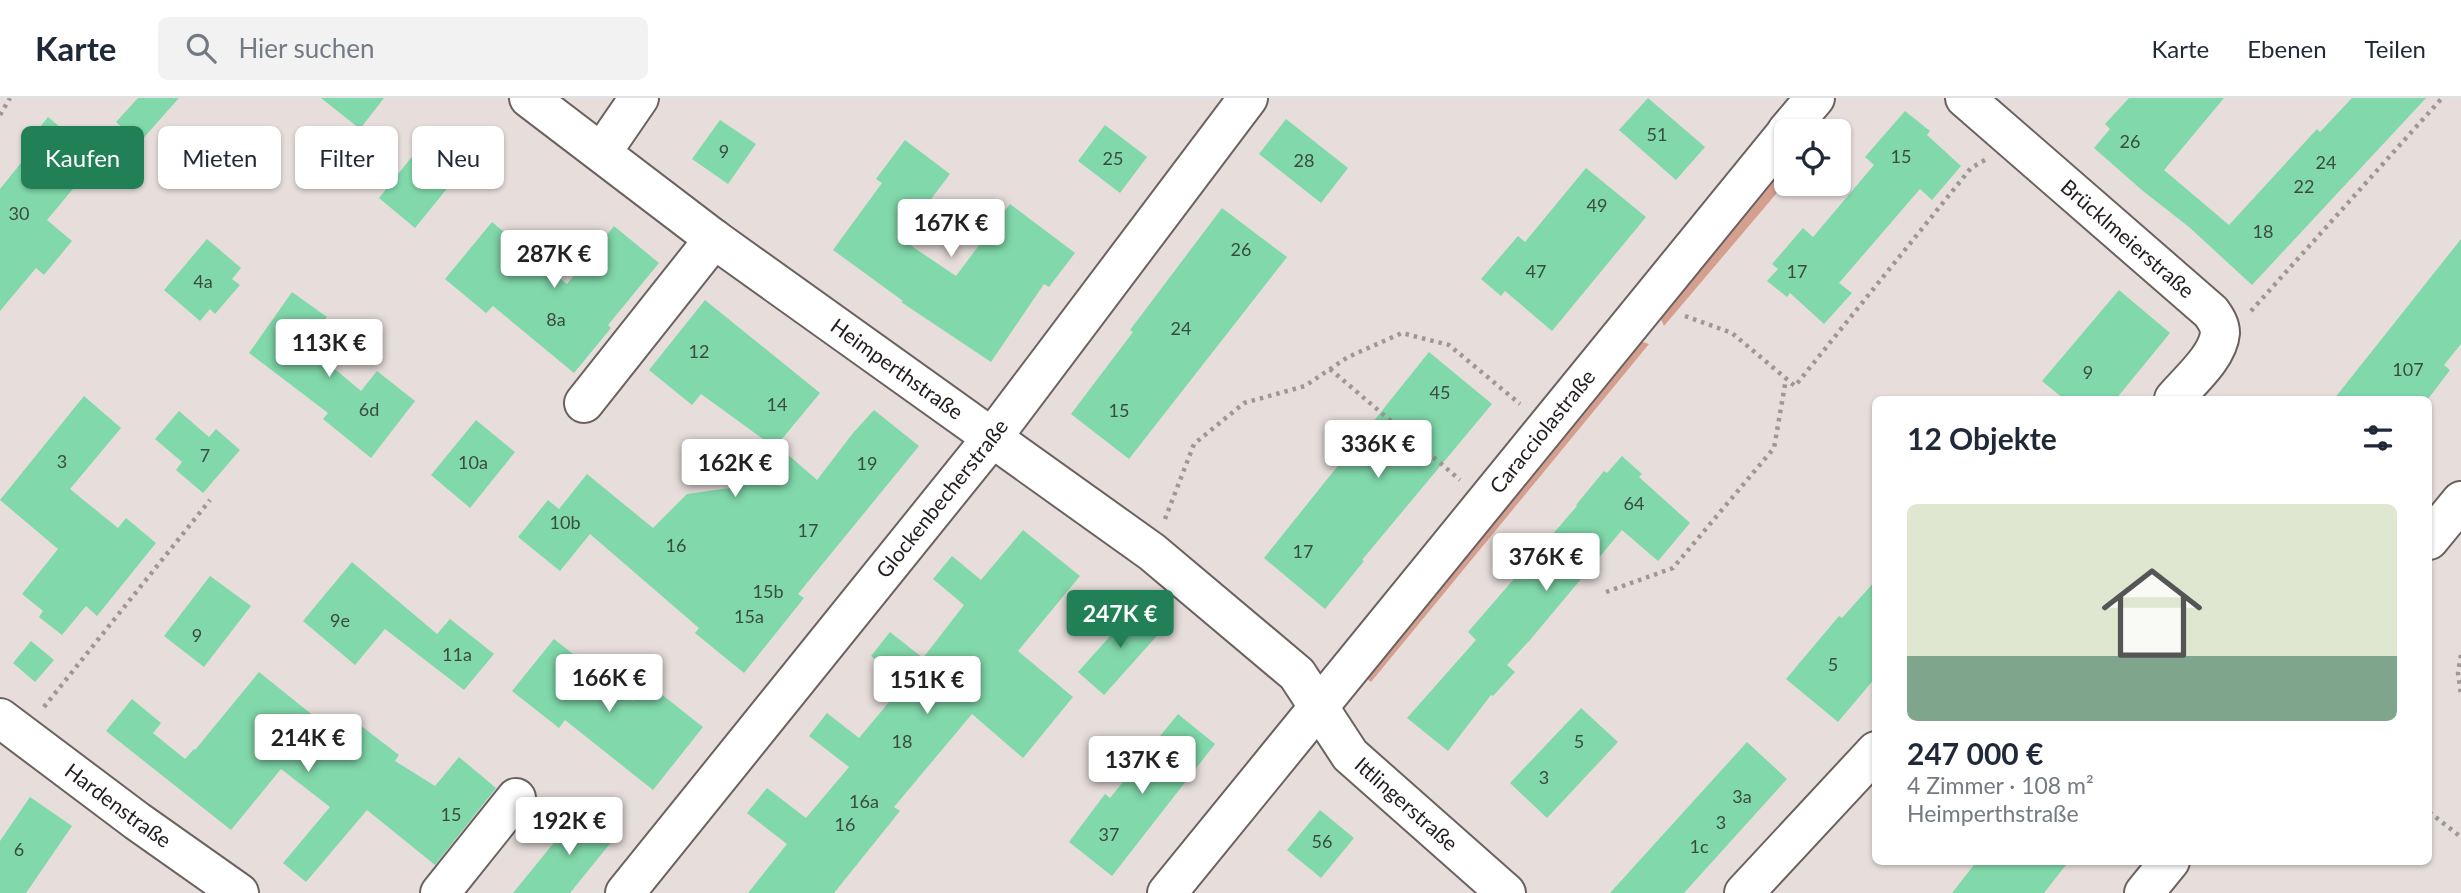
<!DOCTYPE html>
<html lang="de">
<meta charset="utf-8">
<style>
:root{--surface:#fff;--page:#f2f2f3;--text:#1f2937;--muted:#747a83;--line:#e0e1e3;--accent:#228057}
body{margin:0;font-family:Lato,sans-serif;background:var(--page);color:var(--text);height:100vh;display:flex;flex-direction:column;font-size:26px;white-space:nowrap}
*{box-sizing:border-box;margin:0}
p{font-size:23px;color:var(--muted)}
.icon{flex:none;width:38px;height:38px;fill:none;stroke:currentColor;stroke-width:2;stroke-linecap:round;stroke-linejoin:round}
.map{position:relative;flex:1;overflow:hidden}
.panel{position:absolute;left:1872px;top:298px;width:560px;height:469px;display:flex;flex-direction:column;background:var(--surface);border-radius:10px;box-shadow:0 2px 5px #0004}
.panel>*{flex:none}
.banner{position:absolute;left:21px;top:28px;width:665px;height:63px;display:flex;gap:14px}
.tools{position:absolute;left:1774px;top:21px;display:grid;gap:14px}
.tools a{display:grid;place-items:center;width:77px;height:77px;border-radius:10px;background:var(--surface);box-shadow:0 2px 5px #0004;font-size:35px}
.price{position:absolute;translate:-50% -60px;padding:0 16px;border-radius:7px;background:#fff;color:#222;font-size:23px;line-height:46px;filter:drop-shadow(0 2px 4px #0008)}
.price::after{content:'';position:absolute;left:50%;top:42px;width:21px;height:16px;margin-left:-10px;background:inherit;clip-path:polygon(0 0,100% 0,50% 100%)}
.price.on{background:var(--accent);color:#fff}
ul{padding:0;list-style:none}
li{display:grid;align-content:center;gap:14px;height:371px;padding:0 35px}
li+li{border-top:2px solid var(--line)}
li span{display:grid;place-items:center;height:217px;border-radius:10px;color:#555}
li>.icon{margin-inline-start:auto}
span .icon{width:126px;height:126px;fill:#fffc;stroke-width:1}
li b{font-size:30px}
h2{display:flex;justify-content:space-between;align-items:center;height:84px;padding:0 35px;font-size:30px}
.pill{padding:0 24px;border-radius:10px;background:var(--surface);box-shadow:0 2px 5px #0004;font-size:24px;line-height:63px}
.pill.on{background:var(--accent);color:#fff}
header{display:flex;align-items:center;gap:42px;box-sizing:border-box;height:98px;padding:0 35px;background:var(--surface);border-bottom:2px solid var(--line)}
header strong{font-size:33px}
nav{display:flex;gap:38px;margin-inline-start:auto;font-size:24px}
.search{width:490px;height:63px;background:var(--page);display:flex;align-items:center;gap:18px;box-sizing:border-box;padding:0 24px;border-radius:10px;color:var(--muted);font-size:26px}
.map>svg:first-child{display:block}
.green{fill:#d59f8f}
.building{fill:#81d8aa}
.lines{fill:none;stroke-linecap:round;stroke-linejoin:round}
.minor-casing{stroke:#6b6260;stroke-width:42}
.path{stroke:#9e9794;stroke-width:4.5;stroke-dasharray:3.5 5;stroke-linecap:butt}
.minor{stroke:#fff;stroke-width:38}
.labels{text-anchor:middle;stroke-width:6;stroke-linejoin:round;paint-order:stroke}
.number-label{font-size:18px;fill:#3a4c40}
.street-label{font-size:21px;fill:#221e1d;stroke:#e7dedb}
</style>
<header>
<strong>Karte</strong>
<div class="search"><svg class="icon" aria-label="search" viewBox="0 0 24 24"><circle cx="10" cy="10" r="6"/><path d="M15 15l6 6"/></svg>Hier suchen</div>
<nav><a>Karte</a><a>Ebenen</a><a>Teilen</a></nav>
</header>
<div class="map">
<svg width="2461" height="795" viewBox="0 0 2461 795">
<rect width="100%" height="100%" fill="#e7dedb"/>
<path class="green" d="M1787 66V83L1664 228 1659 217Z
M1637 242 1649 246 1371 584 1364 578Z"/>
<path class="building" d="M138 0H179L139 45 116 24Z
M321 0H384L360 31Z
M1648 0 1705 49 1676 82 1619 32Z
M2129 0H2224L2164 72 2229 127 2317 31 2320 34 2352 0H2426L2252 187 2189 129 2143 93 2094 50 2110 31 2105 26Z
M1905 13 1930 33 1927 37 1961 68 1932 102 1920 91 1839 185 1852 195 1824 226 1790 195 1787 199 1767 183 1778 171 1772 166 1803 130 1813 139 1874 67 1865 59Z
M48 19 98 61 47 122 72 143 44 177 36 170 0 213V91L29 55 23 50Z
M1286 21 1348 70 1321 105 1259 56Z
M720 22 756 46 728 86 692 61Z
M1105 27 1147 59 1120 95 1078 63Z
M430 36 467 66 415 130 379 100Z
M905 42 950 76 901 141 956 178 1010 106 1075 155 1049 189 1044 186 991 264 901 204 903 203 833 152 882 85 876 81Z
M1586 70 1646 119 1552 233 1505 193 1501 198 1481 181 1518 138 1525 144Z
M1222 110 1287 159 1129 361 1071 316 1133 234 1130 232Z
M492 124 567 186 614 128 659 165 608 227 611 230 574 275 493 208 486 215 445 181Z
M207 141 241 170 232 181 240 187 215 216 210 211 200 223 164 192Z
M2461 141V246L2444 267 2450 272 2428 301H2334Z
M2119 192 2170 235 2116 301H2064L2042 283Z
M292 194 327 219 309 242 319 253 317 256 361 293 377 273 415 303 371 360 323 321 328 315 249 255Z
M705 202 820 295 777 347 817 382 853 335 874 312 919 348 798 496 804 500 744 575 695 535 699 530 590 436 560 473 518 439 548 402 559 411 587 376 653 430 687 396 730 390 767 344 701 296 692 307 649 272Z
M1429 254 1492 306 1362 462 1364 463 1325 511 1264 460Z
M84 298 121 330 70 391 118 430 126 420 156 445 97 518 86 508 62 537 39 519 43 513 22 496 58 451 0 402Z
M179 313 209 339 216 331 240 352 203 395 176 372 182 364 155 341Z
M476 322 515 354 470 410 431 377Z
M1622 358 1642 376 1639 379 1690 425 1658 463 1622 432 1530 542 1507 567 1515 574 1493 598 1491 597 1448 653 1407 620 1476 542 1468 534 1577 408 1576 407 1604 373 1607 375Z
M1023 432 1080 478 1018 553 1073 599 1023 660 972 616 894 709 900 713 834 795H748L787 746 747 715 767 690 806 720 849 669 809 638 827 615 859 640 905 585 871 558 890 534 923 560 964 507 933 481 952 458 981 482Z
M352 464 437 536 450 521 494 556 464 592 385 531 355 567 303 523Z
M210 478 251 508 204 569 164 538Z
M1876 482V579L1838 624 1786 581 1839 518 1842 520Z
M1137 508 1163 531 1104 597 1078 574Z
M554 541 633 603 647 585 703 629 653 692 565 622 559 630 512 593Z
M31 543 54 562 35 584 13 565Z
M259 574 346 644 360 627 399 657 395 663 435 688 459 659 496 690 435 767 367 712 306 784 283 765 330 709 281 671 231 732 106 633 132 601 161 625 153 635 185 661 194 651 195 652Z
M1581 610 1618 644 1547 720 1510 685Z
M1178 616 1215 646 1112 778 1069 744 1105 696 1110 700Z
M1747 644 1787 681 1684 795H1610Z
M30 699 72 728 26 795H0V743Z
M583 709 617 737 570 795H513Z
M1320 712 1354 740 1321 780 1287 752Z
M1977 763H2069L2044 795H1952Z"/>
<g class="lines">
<defs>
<g id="minor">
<path id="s1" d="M529 0 714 141 1152 454 1297 576 1350 657 1506 795"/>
<path id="s2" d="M1965 0 2211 214C2216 221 2220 227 2220 235 2218 259 2189 283 2174 301"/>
<path d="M1787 33 1815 0"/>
<path d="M602 54 639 0"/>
<path d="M584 305 714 141"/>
<path d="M2429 442 2461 403"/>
<path id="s3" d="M0 620 137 723 239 795"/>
<path d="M440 795 516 700"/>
<path id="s4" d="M625 795 991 341 1248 0"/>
<path id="s5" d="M1167 795 1787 34"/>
<path d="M1744 795 1876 653"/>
<path d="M2144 795 2170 763"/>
</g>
</defs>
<use href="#minor" class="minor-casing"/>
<path class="path" d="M0 17 10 0
M2251 213 2442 0
M1685 218 1732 235 1795 288 1971 70 1985 62
M1330 271 1460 382
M1165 421 1194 346 1244 305 1305 288 1348 259 1402 235 1449 247 1520 306
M1606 494 1673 470 1774 350 1786 281
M2461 557 2458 575 2461 596
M44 609 210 402
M2429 714 2461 739"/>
<use href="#minor" class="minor"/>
</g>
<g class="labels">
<g class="number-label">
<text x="1657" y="43">51</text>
<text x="2130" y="50">26</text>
<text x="724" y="60">9</text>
<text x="1901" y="65">15</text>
<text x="1113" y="67">25</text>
<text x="1304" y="69">28</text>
<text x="2326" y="71">24</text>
<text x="2304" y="95">22</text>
<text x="1597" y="114">49</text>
<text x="19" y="122">30</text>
<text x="2263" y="140">18</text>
<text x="1241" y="158">26</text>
<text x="1536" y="180">47</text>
<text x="1797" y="180">17</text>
<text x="203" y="190">4a</text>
<text x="556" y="228">8a</text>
<text x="1181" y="237">24</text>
<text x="699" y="260">12</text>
<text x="2408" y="278">107</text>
<text x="2088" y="281">9</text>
<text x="1440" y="301">45</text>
<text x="777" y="313">14</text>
<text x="369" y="318">6d</text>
<text x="1119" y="319">15</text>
<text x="205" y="364">7</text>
<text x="62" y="370">3</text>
<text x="473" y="371">10a</text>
<text x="867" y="372">19</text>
<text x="1634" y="412">64</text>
<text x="565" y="431">10b</text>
<text x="808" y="439">17</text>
<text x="676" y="454">16</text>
<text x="1303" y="460">17</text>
<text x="768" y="500">15b</text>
<text x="749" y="525">15a</text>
<text x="340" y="529">9e</text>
<text x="197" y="544">9</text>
<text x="457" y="563">11a</text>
<text x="1833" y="573">5</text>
<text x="902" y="650">18</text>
<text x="1579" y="650">5</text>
<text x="1544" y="686">3</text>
<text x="1742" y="705">3a</text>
<text x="864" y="710">16a</text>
<text x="451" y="723">15</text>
<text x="1721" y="731">3</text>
<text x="845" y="733">16</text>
<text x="1109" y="743">37</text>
<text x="1322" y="750">56</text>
<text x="1699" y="755">1c</text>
<text x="19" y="758">6</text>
</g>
<g class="street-label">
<text dy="7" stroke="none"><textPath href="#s2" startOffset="215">Brücklmeierstraße</textPath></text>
<text dy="7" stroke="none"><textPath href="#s1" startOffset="457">Heimperthstraße</textPath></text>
<text dy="7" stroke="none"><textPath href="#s5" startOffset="595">Caracciolastraße</textPath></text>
<text dy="7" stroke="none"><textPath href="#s4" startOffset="506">Glockenbecherstraße</textPath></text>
<text dy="7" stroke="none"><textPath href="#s1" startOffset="1132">Ittlingerstraße</textPath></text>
<text dy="7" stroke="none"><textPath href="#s3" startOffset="147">Hardenstraße</textPath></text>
</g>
</g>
</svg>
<div class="tools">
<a><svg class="icon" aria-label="locate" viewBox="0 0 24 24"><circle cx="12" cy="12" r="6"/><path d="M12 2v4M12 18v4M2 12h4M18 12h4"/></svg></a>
</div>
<b class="price" style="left:951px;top:161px">167K €</b>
<b class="price" style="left:554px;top:192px">287K €</b>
<b class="price" style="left:329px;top:281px">113K €</b>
<b class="price" style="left:1378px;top:382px">336K €</b>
<b class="price" style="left:735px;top:401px">162K €</b>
<b class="price" style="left:1546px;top:495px">376K €</b>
<b class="price on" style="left:1120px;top:552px">247K €</b>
<b class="price" style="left:609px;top:616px">166K €</b>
<b class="price" style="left:927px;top:618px">151K €</b>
<b class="price" style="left:308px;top:676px">214K €</b>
<b class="price" style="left:1142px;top:698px">137K €</b>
<b class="price" style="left:569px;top:759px">192K €</b>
<div class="banner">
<a class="pill on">Kaufen</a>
<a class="pill">Mieten</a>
<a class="pill">Filter</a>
<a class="pill">Neu</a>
</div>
<section class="panel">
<h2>12 Objekte<svg class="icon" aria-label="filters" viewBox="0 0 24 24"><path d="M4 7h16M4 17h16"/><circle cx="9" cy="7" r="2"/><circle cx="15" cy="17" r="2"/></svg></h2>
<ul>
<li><span style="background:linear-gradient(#dfe7d0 70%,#7fa58c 0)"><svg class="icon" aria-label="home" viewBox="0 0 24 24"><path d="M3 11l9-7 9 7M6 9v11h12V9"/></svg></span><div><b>247 000 €</b><p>4 Zimmer · 108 m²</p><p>Heimperthstraße</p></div></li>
</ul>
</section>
</div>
